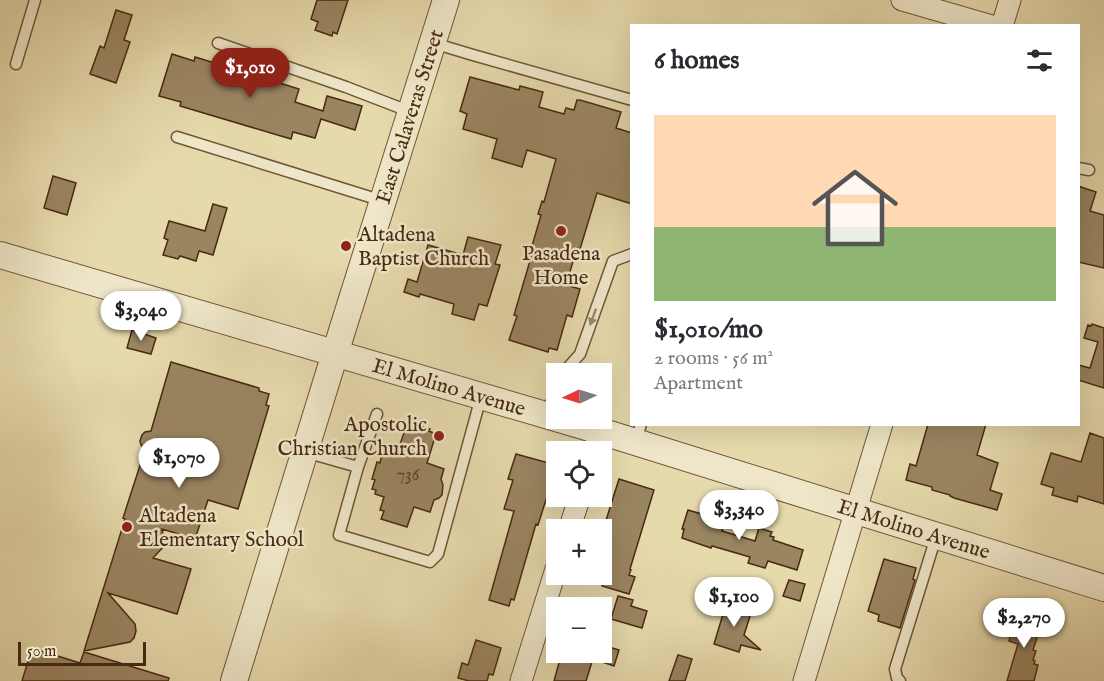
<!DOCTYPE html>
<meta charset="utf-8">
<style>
:root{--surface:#fff;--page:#f2f2f3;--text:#2b2b33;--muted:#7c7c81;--accent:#8f2418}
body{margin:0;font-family:"IM FELL English",serif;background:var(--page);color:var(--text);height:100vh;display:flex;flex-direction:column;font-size:22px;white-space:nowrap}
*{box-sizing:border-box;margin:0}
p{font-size:20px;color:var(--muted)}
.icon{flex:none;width:33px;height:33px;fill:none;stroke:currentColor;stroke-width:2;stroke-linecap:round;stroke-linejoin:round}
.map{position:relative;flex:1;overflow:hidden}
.details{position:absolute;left:630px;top:24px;width:450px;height:402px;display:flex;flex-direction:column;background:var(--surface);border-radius:0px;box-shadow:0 6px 24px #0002}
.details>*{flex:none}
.needle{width:39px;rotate:266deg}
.buttons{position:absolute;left:546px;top:363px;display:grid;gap:12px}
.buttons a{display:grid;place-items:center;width:66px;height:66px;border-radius:0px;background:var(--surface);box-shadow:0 6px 24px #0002;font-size:30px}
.scale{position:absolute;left:18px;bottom:15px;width:128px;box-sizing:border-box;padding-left:6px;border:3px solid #472a10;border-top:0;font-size:16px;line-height:21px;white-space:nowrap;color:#472a10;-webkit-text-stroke:4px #efe6c9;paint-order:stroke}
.price{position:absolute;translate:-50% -51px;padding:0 14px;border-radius:21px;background:#fff;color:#222;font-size:20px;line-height:39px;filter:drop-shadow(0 2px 3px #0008)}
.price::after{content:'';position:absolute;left:50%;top:36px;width:18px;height:14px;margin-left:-9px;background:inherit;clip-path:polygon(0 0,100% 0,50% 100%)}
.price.selected{background:var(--accent);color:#fff}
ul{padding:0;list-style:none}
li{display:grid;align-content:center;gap:12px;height:318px;padding:0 24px}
li span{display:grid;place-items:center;height:186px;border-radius:0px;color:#555}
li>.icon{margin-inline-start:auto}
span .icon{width:108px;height:108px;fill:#fffc;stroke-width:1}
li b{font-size:26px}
h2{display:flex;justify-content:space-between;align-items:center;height:72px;padding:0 24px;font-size:26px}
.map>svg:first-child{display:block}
.building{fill:#9a8561;stroke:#472a10;stroke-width:1.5}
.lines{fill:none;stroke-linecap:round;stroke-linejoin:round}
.service-casing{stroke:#6f5637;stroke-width:13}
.minor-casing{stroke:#6f5637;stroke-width:23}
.tertiary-casing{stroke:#6f5637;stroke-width:28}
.service{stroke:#efe6c9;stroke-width:10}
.minor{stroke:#efe6c9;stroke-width:21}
.tertiary{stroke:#efe6c9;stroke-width:26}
.oneway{fill:#9b886c}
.poi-dot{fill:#8f2418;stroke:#efe6c9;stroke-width:2}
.labels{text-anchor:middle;stroke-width:5;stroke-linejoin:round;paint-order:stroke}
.number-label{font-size:18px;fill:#5c4124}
.street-label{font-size:21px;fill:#472a10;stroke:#efe6c9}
.poi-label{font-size:21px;fill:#472a10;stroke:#efe6c9;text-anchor:start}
</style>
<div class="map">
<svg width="1104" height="681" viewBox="0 0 1104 681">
<rect width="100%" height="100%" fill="#e6d9ac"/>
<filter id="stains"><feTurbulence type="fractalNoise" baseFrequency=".00333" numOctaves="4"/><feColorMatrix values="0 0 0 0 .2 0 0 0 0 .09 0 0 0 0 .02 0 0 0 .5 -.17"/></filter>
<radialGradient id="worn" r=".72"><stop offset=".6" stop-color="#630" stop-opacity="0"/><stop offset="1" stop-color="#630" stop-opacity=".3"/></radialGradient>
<path class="building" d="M317 0H348L337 34 333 32 332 36 315 30 318 22 311 19Z
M116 10 132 15 124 40 130 42 116 83 90 74 100 46 104 48Z
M172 54 194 61 195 57 299 89 295 102 323 111 327 96 362 106 355 130 321 119 315 138 293 132 291 139 180 106 181 102 159 96Z
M470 77 519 90 520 86 543 92 539 107 564 114 566 108 574 110 577 100H580L621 112 616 128 632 133V204L597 193 580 249 577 248 566 285 580 289 572 317 567 315 557 350 549 348 548 352 509 340 517 316 514 315 532 254 530 253 541 215 538 214 542 201 544 202 556 159 527 150 522 167 492 158 497 139 463 129 467 114 460 111Z
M53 176 76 183 67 215 44 208Z
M1078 186 1096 192 1090 211 1104 215V268L1078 262Z
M213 204 227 208 213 255 199 251 196 261 180 256 178 259 163 255 168 240 164 238 169 221 205 231Z
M468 237 501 245 495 264 500 265 487 306 479 304 474 320 452 314 454 304 420 294 419 297 404 292 408 279 417 282 428 245 463 255Z
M1092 324 1104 328V388L1078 380V365L1090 368 1098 342 1084 338 1088 325 1091 326Z
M132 330 156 338 151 354 127 348Z
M171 362 259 388V391L269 394 266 405 269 406 238 509 208 500 195 539 162 529 165 545 153 558 191 569 177 614 108 593 135 624 136 631 134 638 130 642 84 651 125 519 123 518 145 450 141 445 140 441 142 435 145 432 151 431Z
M407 424 413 427 414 424 430 429 429 431 436 434 427 463 444 469 441 479 443 485 442 495 439 498 434 500 430 512 414 507 407 527 381 519 384 511 380 510 384 497 375 494 376 490 372 489 375 480 372 479 377 462 380 463 382 454 387 455 388 451 397 453Z
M928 424H986L977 455 998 463 990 490 1002 494 997 510 954 498 950 496V495L932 490V487L906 480 910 464 916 466Z
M1090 433 1104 438V504L1078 496 1077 502 1052 495 1054 488 1041 484 1051 453 1081 462Z
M516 454 556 465V472L553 484H551L538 525 536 524 514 600 511 599 509 606 489 600 514 511 504 509 513 480 508 479Z
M619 479 654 490 630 569 631 570 629 575 635 577 629 594 602 586V533Z
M688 510 705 515 706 512 726 518 722 531 755 541 759 528 772 532 770 536 774 537 773 540 803 550 797 570 768 561 765 568 748 563 750 557 712 546 711 548 682 538 684 529H682Z
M884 559 916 568 913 579 915 580 900 628 878 621 879 615 868 611Z
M789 580 805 584 800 601 783 596Z
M618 596 633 600 631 606 647 611 642 628 611 619Z
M727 601 751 608 750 613H751L744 635 761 650 741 645 739 652 714 644Z
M1019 614 1042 622 1033 650 1036 651 1033 660 1035 661 1034 664 1038 665 1034 681H1007L1018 644 1009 641 1014 623 1016 624Z
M476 640 501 648 493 675 489 674 487 681H469L458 678 462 663 468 665Z
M602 645 619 650 614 666 602 662Z
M32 648 80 663 84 652 169 678 168 681H22Z
M562 652H595L586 681H554Z
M678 655 692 659 685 681H669Z"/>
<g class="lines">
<defs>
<path id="service" d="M218 43 346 87 411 112
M433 43 473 55 632 100
M16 64 35 0
M177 137 383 201
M1078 168 1089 170
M562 374 580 354 613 261 632 254
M547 416 556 388
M636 442 641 424
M305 452 358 467 339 535 430 562 438 554 481 397
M358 467 377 414
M900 681 897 678 895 669 936 537"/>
<path id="minor" d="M902 0 992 26
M1002 26 1010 0
M594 452 600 431
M569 530 580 496
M521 681 556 569
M804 681 882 424"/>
<g id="tertiary">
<path id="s1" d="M0 255 600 431 1104 588"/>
<path id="s2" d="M234 681 342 331 446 0"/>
</g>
</defs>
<use href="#service" class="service-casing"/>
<use href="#minor" class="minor-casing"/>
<use href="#tertiary" class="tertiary-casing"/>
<use href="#service" class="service"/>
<use href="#minor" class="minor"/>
<use href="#tertiary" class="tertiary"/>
</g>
<defs><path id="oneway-solid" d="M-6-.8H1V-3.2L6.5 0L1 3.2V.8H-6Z" transform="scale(1.5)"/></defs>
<use class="oneway" href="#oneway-solid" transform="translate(593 317) rotate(110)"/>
<g class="poi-dot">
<circle cx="561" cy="231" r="6"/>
<circle cx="346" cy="246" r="6"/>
<circle cx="439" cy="436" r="6"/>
<circle cx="127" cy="527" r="6"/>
</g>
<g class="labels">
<g class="number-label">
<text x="408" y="480">736</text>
</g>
<g class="street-label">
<text dy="7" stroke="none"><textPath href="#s2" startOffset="591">East Calaveras Street</textPath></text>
<text dy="7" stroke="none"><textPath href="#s1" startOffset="468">El Molino Avenue</textPath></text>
<text dy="7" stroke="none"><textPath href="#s1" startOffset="954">El Molino Avenue</textPath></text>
</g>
<g class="poi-label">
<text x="358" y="241">Altadena<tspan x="358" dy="24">Baptist Church</tspan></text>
<text x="561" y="260" text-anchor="middle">Pasadena<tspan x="561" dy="24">Home</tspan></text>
<text x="427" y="431" text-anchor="end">Apostolic<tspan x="427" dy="24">Christian Church</tspan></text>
<text x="139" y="522">Altadena<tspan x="139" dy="24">Elementary School</tspan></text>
</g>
</g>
<rect width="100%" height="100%" filter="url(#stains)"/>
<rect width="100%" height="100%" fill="url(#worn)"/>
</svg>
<div class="buttons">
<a><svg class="needle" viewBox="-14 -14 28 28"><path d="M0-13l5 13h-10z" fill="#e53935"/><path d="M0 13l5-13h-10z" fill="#7c7c81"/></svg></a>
<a><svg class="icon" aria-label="locate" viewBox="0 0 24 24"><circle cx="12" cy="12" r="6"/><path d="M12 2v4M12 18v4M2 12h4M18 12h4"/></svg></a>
<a>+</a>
<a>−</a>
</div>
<div class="scale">50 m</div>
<b class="price selected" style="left:250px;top:99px">$1,010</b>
<b class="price" style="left:141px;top:342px">$3,040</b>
<b class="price" style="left:179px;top:489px">$1,070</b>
<b class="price" style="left:739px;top:541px">$3,340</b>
<b class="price" style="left:734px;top:628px">$1,100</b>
<b class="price" style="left:1024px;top:649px">$2,270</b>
<section class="details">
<h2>6 homes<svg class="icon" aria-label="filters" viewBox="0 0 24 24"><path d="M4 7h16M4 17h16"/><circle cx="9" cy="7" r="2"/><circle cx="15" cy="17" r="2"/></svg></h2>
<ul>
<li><span style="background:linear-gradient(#ffd9b3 60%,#8fb573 0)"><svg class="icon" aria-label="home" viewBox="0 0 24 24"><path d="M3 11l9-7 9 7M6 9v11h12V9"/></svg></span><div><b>$1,010/mo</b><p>2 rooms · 56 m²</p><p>Apartment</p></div></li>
</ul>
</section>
</div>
